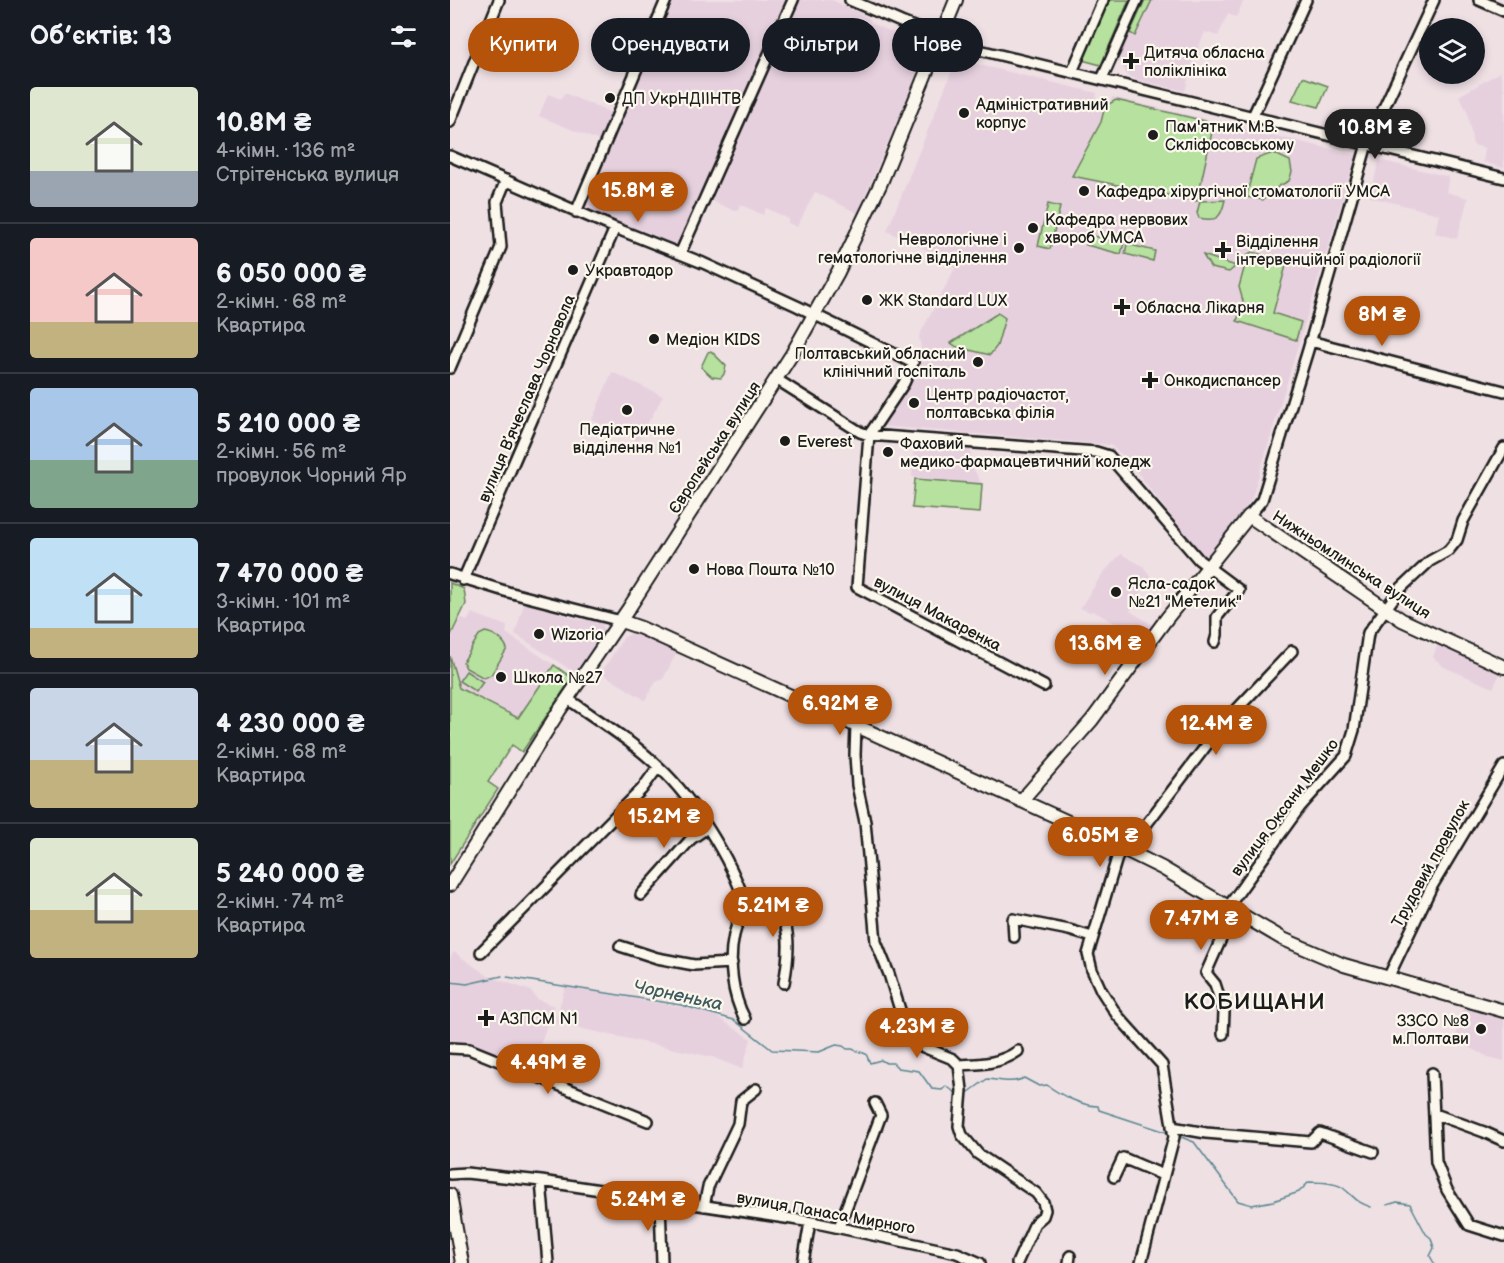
<!DOCTYPE html>
<html lang="uk">
<meta charset="utf-8">
<style>
:root{--surface:#171b24;--page:#20242c;--text:#f1f3f6;--muted:#9ea1a6;--line:#363941;--accent:#b45309}
body{margin:0;font-family:"Balsamiq Sans",sans-serif;background:var(--page);color:var(--text);height:100vh;display:flex;flex-direction:column;font-size:22px;white-space:nowrap}
*{box-sizing:border-box;margin:0}
p{font-size:20px;color:var(--muted)}
.icon{flex:none;width:33px;height:33px;fill:none;stroke:currentColor;stroke-width:2;stroke-linecap:round;stroke-linejoin:round}
.map{position:relative;flex:1;overflow:hidden}
.panel{display:flex;flex-direction:column;background:var(--surface);width:450px}
.panel>*{flex:none}
.top-card{position:absolute;left:18px;top:18px;width:570px;height:54px;display:flex;gap:12px}
.controls{position:absolute;left:969px;top:18px;display:grid;gap:12px}
.controls a{display:grid;place-items:center;width:66px;height:66px;border-radius:50%;background:var(--surface);box-shadow:0 3px 9px #0003;font-size:30px}
.price{position:absolute;translate:-50% -51px;padding:0 14px;border-radius:21px;background:var(--accent);color:#fff;font-size:20px;line-height:39px;filter:drop-shadow(0 2px 3px #0008)}
.price::after{content:'';position:absolute;left:50%;top:36px;width:18px;height:14px;margin-left:-9px;background:inherit;clip-path:polygon(0 0,100% 0,50% 100%)}
.price.on{background:#222;color:#fff}
ul{padding:0;list-style:none}
li{display:flex;align-items:center;gap:18px;height:150px;padding:0 30px}
li+li{border-top:2px solid var(--line)}
li span{display:grid;place-items:center;flex:none;width:168px;height:120px;border-radius:6px;color:#555}
li>.icon{margin-inline-start:auto}
span .icon{width:72px;height:72px;fill:#fffc;stroke-width:1}
li b{font-size:26px}
h2{display:flex;justify-content:space-between;align-items:center;height:72px;padding:0 30px;font-size:26px}
.chip{padding:0 21px;border-radius:27px;background:var(--surface);box-shadow:0 3px 9px #0003;font-size:21px;line-height:54px}
.chip.on{background:var(--accent);color:#fff}
main{display:flex;flex:1;min-height:0}
.map>svg:first-child{display:block}
.built{fill:#e6d0de}
.green{fill:#b6e19e;stroke:#697e5d;stroke-width:1.5}
.lines{fill:none;stroke-linecap:round;stroke-linejoin:round}
.stream{stroke:#56868d;stroke-width:1.5}
.minor-casing{stroke:#1c1c1c;stroke-width:14}
.major-casing{stroke:#1c1c1c;stroke-width:16}
.minor{stroke:#fbf7ec;stroke-width:9}
.major{stroke:#fbf7ec;stroke-width:12}
.poi-dot{fill:#1c1c1c;stroke:#fbf7ec;stroke-width:2}
.labels{text-anchor:middle;stroke-width:4.5;stroke-linejoin:round;paint-order:stroke}
.poi-label{font-size:16px;fill:#1c1c1c;stroke:#fbf7ec;text-anchor:start}
.street-label{font-size:16px;fill:#1c1c1c;stroke:#fbf7ec}
.water-label{font-size:18px;font-style:italic;fill:#3e5a5e;stroke:#fbf7ec}
.district-label{font-size:22px;font-weight:bold;letter-spacing:1.5px;fill:#1c1c1c;stroke:#fbf7ec}
</style>
<main>
<section class="panel">
<h2>Об’єктів: 13<svg class="icon" aria-label="filters" viewBox="0 0 24 24"><path d="M4 7h16M4 17h16"/><circle cx="9" cy="7" r="2"/><circle cx="15" cy="17" r="2"/></svg></h2>
<ul>
<li><span style="background:linear-gradient(#dfe7d0 70%,#9aa5b1 0)"><svg class="icon" aria-label="home" viewBox="0 0 24 24"><path d="M3 11l9-7 9 7M6 9v11h12V9"/></svg></span><div><b>10.8M ₴</b><p>4-кімн. · 136 m²</p><p>Стрітенська вулиця</p></div></li>
<li><span style="background:linear-gradient(#f6c9c9 70%,#c2b280 0)"><svg class="icon" aria-label="home" viewBox="0 0 24 24"><path d="M3 11l9-7 9 7M6 9v11h12V9"/></svg></span><div><b>6 050 000 ₴</b><p>2-кімн. · 68 m²</p><p>Квартира</p></div></li>
<li><span style="background:linear-gradient(#a9c7e8 60%,#7fa58c 0)"><svg class="icon" aria-label="home" viewBox="0 0 24 24"><path d="M3 11l9-7 9 7M6 9v11h12V9"/></svg></span><div><b>5 210 000 ₴</b><p>2-кімн. · 56 m²</p><p>провулок Чорний Яр</p></div></li>
<li><span style="background:linear-gradient(#bfe0f5 75%,#c2b280 0)"><svg class="icon" aria-label="home" viewBox="0 0 24 24"><path d="M3 11l9-7 9 7M6 9v11h12V9"/></svg></span><div><b>7 470 000 ₴</b><p>3-кімн. · 101 m²</p><p>Квартира</p></div></li>
<li><span style="background:linear-gradient(#c9d6e8 60%,#c2b280 0)"><svg class="icon" aria-label="home" viewBox="0 0 24 24"><path d="M3 11l9-7 9 7M6 9v11h12V9"/></svg></span><div><b>4 230 000 ₴</b><p>2-кімн. · 68 m²</p><p>Квартира</p></div></li>
<li><span style="background:linear-gradient(#dfe7d0 60%,#c2b280 0)"><svg class="icon" aria-label="home" viewBox="0 0 24 24"><path d="M3 11l9-7 9 7M6 9v11h12V9"/></svg></span><div><b>5 240 000 ₴</b><p>2-кімн. · 74 m²</p><p>Квартира</p></div></li>
</ul>
</section>
<div class="map">
<svg width="1054" height="1263" viewBox="0 0 1054 1263">
<rect width="100%" height="100%" fill="#efe0e4"/>
<filter id="ink" filterUnits="userSpaceOnUse"><feTurbulence type="fractalNoise" baseFrequency=".0167" numOctaves="2"/><feDisplacementMap in="SourceGraphic" scale="12" xChannelSelector="R" yChannelSelector="G"/><feConvolveMatrix kernelMatrix="1 2 1 2 8 2 1 2 1" color-interpolation-filters="sRGB"/></filter>
<g filter="url(#ink)">
<path class="built" d="M222 0H339L231 241 228 245 222 246 142 212 136 206 135 202Z
M348 0H382L418 17 421 23 444 33 453 31 469 39 476 45 473 60 412 203V207L409 214 365 192 347 227 338 223 339 219 316 208 313 215 290 204 288 210 285 211 262 201Z
M693 0H794L786 17 778 14 768 36 755 32 743 60 735 91 687 80 677 75 670 61 669 51Z
M517 62 647 93 646 100 660 103 662 97 906 155 802 498 789 518 758 557 746 549 677 459 660 445 430 426 473 360 469 336 505 268 482 259 483 253 437 231 503 68Z
M1050 72 1054 90V168L1033 162 1035 148 1023 145 1017 111 1009 96Z
M114 93 164 114 152 142 89 116 98 94 111 99Z
M929 160 999 177 996 192 1018 198 1007 239 985 233 989 214 920 197Z
M162 372 213 396 188 441 142 420Z
M464 438 522 442 520 463 532 484 462 477Z
M671 554 693 566 701 577 680 611 703 625 693 639 643 611 640 612 630 608 653 573Z
M74 603 131 620 139 618 152 622 154 632 127 674 65 634Z
M22 613 57 626 56 633 104 665 68 718 9 688 0 656V637L11 618 17 621Z
M185 632 227 652 213 679 206 682 195 700 151 673 174 637Z
M988 643 1052 670 1043 688 994 667 983 657Z
M4 952 38 976 81 991 87 999 104 1006 83 1064 77 1068 22 1045 0 1042V958Z
M115 987 260 1012 301 1039 292 1069 262 1057 105 1023Z
M1013 1008 1054 1019V1061L1038 1057 1005 1040Z"/>
<path class="green" d="M658 0H679L651 65 632 60Z
M695 0H702L685 36 680 33Z
M853 77 878 86 869 107 842 100Z
M666 100 764 123 747 201 622 176 651 122 655 106Z
M823 153 840 161 842 172 839 181 829 186 813 200 796 197 806 159Z
M775 200C771 218 767 222 749 218L747 213 750 201Z
M598 204 610 207 600 249 588 246Z
M639 235 674 243 671 254 636 245Z
M677 244 705 251 703 261 675 254Z
M802 252 837 262 823 313 851 322 846 340 787 321 793 301 789 287 798 254Z
M753 255 786 266 779 272 761 268Z
M548 313 555 318 547 346 540 355 507 347 501 343Z
M261 351 276 366 274 374 271 378 262 377 251 367 258 352Z
M465 479 532 484 530 513 462 508Z
M0 583 14 589 16 604 0 637Z
M35 632C44 633 55 641 57 649L41 675 34 678 16 668 13 662 29 635Z
M0 656 9 688 68 718 104 665 122 678 72 752 62 745 38 782 48 789 0 864Z
M16 671 33 682 26 692 9 681Z"/>
<g class="lines">
<path class="stream" d="M57 977 231 1005 284 1020 322 1050 369 1052 386 1045 393 1046 397 1049H402L416 1054 420 1063 431 1060 436 1063H443L448 1068 469 1071 482 1089 492 1090 496 1086 506 1093
M0 982 17 984 52 976
M519 1092 537 1079C549 1080 563 1084 574 1078L589 1086 597 1085C610 1095 632 1106 648 1106L649 1110 719 1133
M731 1137 744 1142 788 1201 802 1205 823 1201 849 1192 859 1182C869 1182 885 1182 893 1188 906 1198 904 1201 921 1207
M937 1205 947 1202 960 1204 976 1234 981 1238 984 1248 980 1256 984 1263"/>
<defs>
<path id="minor" d="M400 0 451 22 513 46 1054 178
M1029 0 1054 11
M622 72 653 0
M652 79 687 0
M803 116 856 0
M0 122 49 0
M0 156 165 228 253 263 347 306 463 363 454 383 419 435 407 587 594 686
M126 212 216 0
M230 254 343 0
M860 341 1054 391
M0 368 51 247 47 202 56 180
M326 379 410 432 419 435 646 452 659 456 749 560 789 590 767 617V635L765 642
M799 516 812 500 858 350 917 144 984 0
M0 574 58 592 171 621
M13 580 165 228
M118 699C149 721 182 741 210 768 243 799 281 859 295 903 291 913 287 924 284 935 278 961 282 995 295 1019
M406 726 405 755 407 785 415 822 426 942 439 974 458 1036 471 1046 503 1059 509 1065C530 1064 550 1064 568 1051
M670 848 638 954 642 970 651 990 667 1015 712 1065 724 1137 691 1263
M676 851 772 725 842 651
M191 895 241 839 257 828
M295 903C304 906 319 907 327 913 344 925 337 967 334 983
M778 907 850 807 896 756 904 730 918 633 951 588 980 561 998 551 1007 540 1013 521 1054 448
M564 937 563 919 619 930 642 937
M170 946 207 958 244 965 282 963
M31 952 192 789 208 767
M938 978 981 888 1054 766
M773 1034 774 1012 765 984 756 973 784 910
M0 1048 19 1049 198 1121
M509 1065 512 1090 509 1126 512 1135 528 1154 586 1193 593 1202 595 1210 593 1216 585 1223 567 1263
M982 1073 986 1162 997 1190 1019 1225 1054 1236
M985 1114 1034 1132 1054 1141
M722 1127 756 1133 861 1142 870 1133 923 1152
M0 1174 16 1173 91 1181 362 1222 507 1253 530 1263
M664 1177 673 1158 713 1175
M91 1181 98 1263
M210 1201 212 1263
M254 1206 258 1187 288 1124 291 1101 306 1089
M389 1227 431 1115 425 1103
M353 1263 360 1222
M619 1263 620 1256"/>
<path id="major" d="M171 621 191 628 627 826 712 868 833 939 894 965 1054 1011
M571 801 642 720 717 618 799 516 952 620 1054 667
M0 885 109 711 179 608 342 354 388 272 430 185 506 0
M0 1195 12 1263"/>
</defs>
<use href="#minor" class="minor-casing"/>
<use href="#major" class="major-casing"/>
<use href="#minor" class="minor"/>
<use href="#major" class="major"/>
</g>
</g>
<g class="poi-dot">
<path d="M678 52h6v6h6v6h-6v6h-6v-6h-6v-6h6z"/>
<circle cx="160" cy="98" r="6"/>
<circle cx="514" cy="113" r="6"/>
<circle cx="703" cy="135" r="6"/>
<circle cx="634" cy="191" r="6"/>
<circle cx="583" cy="228" r="6"/>
<circle cx="569" cy="248" r="6"/>
<path d="M770 241h6v6h6v6h-6v6h-6v-6h-6v-6h6z"/>
<circle cx="123" cy="270" r="6"/>
<circle cx="417" cy="300" r="6"/>
<path d="M669 298h6v6h6v6h-6v6h-6v-6h-6v-6h6z"/>
<circle cx="204" cy="339" r="6"/>
<circle cx="528" cy="362" r="6"/>
<path d="M697 371h6v6h6v6h-6v6h-6v-6h-6v-6h6z"/>
<circle cx="464" cy="403" r="6"/>
<circle cx="177" cy="410" r="6"/>
<circle cx="335" cy="441" r="6"/>
<circle cx="438" cy="452" r="6"/>
<circle cx="244" cy="569" r="6"/>
<circle cx="666" cy="592" r="6"/>
<circle cx="89" cy="634" r="6"/>
<circle cx="51" cy="677" r="6"/>
<path d="M33 1009h6v6h6v6h-6v6h-6v-6h-6v-6h6z"/>
<circle cx="1031" cy="1029" r="6"/>
</g>
<g class="labels">
<g class="poi-label">
<text x="694" y="58">Дитяча обласна<tspan x="694" dy="18">поліклініка</tspan></text>
<text x="172" y="104">ДП УкрНДІІНТВ</text>
<text x="526" y="110">Адміністративний<tspan x="526" dy="18">корпус</tspan></text>
<text x="715" y="132">Пам'ятник М.В.<tspan x="715" dy="18">Скліфосовському</tspan></text>
<text x="646" y="197">Кафедра хірургічної стоматології УМСА</text>
<text x="595" y="225">Кафедра нервових<tspan x="595" dy="18">хвороб УМСА</tspan></text>
<text x="557" y="245" text-anchor="end">Неврологічне і<tspan x="557" dy="18">гематологічне відділення</tspan></text>
<text x="786" y="247">Відділення<tspan x="786" dy="18">інтервенційної радіології</tspan></text>
<text x="135" y="276">Укравтодор</text>
<text x="429" y="306">ЖК Standard LUX</text>
<text x="686" y="313">Обласна Лікарня</text>
<text x="216" y="345">Медіон KIDS</text>
<text x="516" y="359" text-anchor="end">Полтавський обласний<tspan x="516" dy="18">клінічний госпіталь</tspan></text>
<text x="714" y="386">Онкодиспансер</text>
<text x="476" y="400">Центр радіочастот,<tspan x="476" dy="18">полтавська філія</tspan></text>
<text x="177" y="435" text-anchor="middle">Педіатричне<tspan x="177" dy="18">відділення №1</tspan></text>
<text x="347" y="447">Everest</text>
<text x="450" y="449">Фаховий<tspan x="450" dy="18">медико-фармацевтичний коледж</tspan></text>
<text x="256" y="575">Нова Пошта №10</text>
<text x="678" y="589">Ясла-садок<tspan x="678" dy="18">№21 "Метелик"</tspan></text>
<text x="101" y="640">Wizoria</text>
<text x="63" y="683">Школа №27</text>
<text x="50" y="1024">АЗПСМ N1</text>
<text x="1019" y="1026" text-anchor="end">ЗЗСО №8<tspan x="1019" dy="18">м.Полтави</tspan></text>
</g>
<g class="street-label">
<text transform="translate(76 398) rotate(-67)" y="6">вулиця Вʼячеслава Чорновола</text>
<text transform="translate(264 447) rotate(-57)" y="6">Європейська вулиця</text>
<text transform="translate(902 564) rotate(33)" y="6">Нижньомлинська вулиця</text>
<text transform="translate(488 613) rotate(28)" y="6">вулиця Макаренка</text>
<text transform="translate(834 807) rotate(-53)" y="6">вулиця Оксани Мешко</text>
<text transform="translate(980 863) rotate(-61)" y="6">Трудовий провулок</text>
<text transform="translate(376 1212) rotate(10)" y="6">вулиця Панаса Мирного</text>
</g>
<g class="water-label">
<text transform="translate(228 995) rotate(12)" y="6">Чорненька</text>
</g>
<g class="district-label">
<text x="805" y="1009">КОБИЩАНИ</text>
</g>
</g>
</svg>
<div class="controls">
<a><svg class="icon" aria-label="layers" viewBox="0 0 24 24"><path d="M12 4l9 5-9 5-9-5zM3 14l9 5 9-5"/></svg></a>
</div>
<b class="price on" style="left:925px;top:160px">10.8M ₴</b>
<b class="price" style="left:188px;top:223px">15.8M ₴</b>
<b class="price" style="left:932px;top:347px">8M ₴</b>
<b class="price" style="left:655px;top:676px">13.6M ₴</b>
<b class="price" style="left:390px;top:736px">6.92M ₴</b>
<b class="price" style="left:766px;top:756px">12.4M ₴</b>
<b class="price" style="left:214px;top:849px">15.2M ₴</b>
<b class="price" style="left:650px;top:868px">6.05M ₴</b>
<b class="price" style="left:323px;top:938px">5.21M ₴</b>
<b class="price" style="left:751px;top:951px">7.47M ₴</b>
<b class="price" style="left:467px;top:1059px">4.23M ₴</b>
<b class="price" style="left:98px;top:1095px">4.49M ₴</b>
<b class="price" style="left:198px;top:1232px">5.24M ₴</b>
<div class="top-card">
<a class="chip on">Купити</a>
<a class="chip">Орендувати</a>
<a class="chip">Фільтри</a>
<a class="chip">Нове</a>
</div>
</div>
</main>
